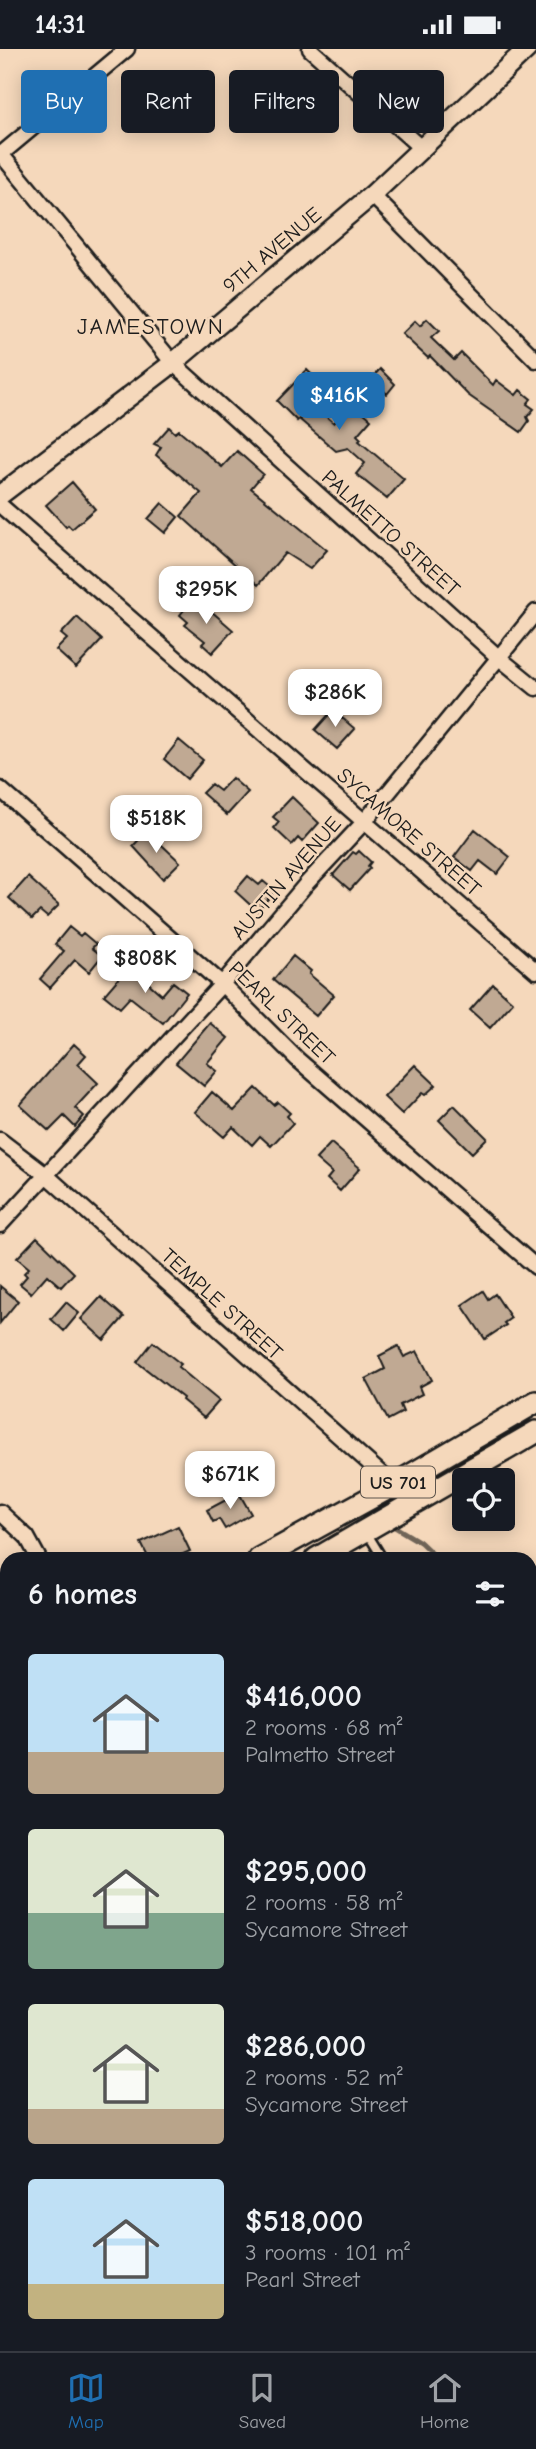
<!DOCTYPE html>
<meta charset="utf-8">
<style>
:root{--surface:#171b24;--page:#20242c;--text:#f1f3f6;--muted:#9ea1a6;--line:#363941;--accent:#1f6fb2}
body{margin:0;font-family:"Comic Neue",sans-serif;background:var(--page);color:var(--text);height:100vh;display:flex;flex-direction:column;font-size:26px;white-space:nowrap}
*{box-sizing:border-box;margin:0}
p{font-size:23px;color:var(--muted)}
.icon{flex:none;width:38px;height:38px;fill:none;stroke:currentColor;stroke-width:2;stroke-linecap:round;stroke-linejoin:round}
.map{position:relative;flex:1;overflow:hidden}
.sheet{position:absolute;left:0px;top:1503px;width:537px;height:800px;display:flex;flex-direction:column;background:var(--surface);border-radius:21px 21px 0 0;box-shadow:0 4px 18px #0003}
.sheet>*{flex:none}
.banner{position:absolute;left:21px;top:21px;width:495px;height:63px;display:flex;gap:14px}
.tools{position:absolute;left:452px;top:1419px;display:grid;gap:14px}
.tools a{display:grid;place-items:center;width:63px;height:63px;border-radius:7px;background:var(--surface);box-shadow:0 4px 18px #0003;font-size:35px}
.price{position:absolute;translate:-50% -60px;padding:0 16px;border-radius:14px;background:#fff;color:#222;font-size:23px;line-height:46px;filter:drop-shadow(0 2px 4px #0008)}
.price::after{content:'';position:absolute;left:50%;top:42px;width:21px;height:16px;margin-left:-10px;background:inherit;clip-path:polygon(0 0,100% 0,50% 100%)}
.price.active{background:var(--accent);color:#fff}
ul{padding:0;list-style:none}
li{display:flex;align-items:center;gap:21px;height:175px;padding:0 28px}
li span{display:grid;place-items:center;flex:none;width:196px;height:140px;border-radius:7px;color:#555}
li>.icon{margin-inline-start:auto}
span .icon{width:84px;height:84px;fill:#fffc;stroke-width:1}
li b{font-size:30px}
h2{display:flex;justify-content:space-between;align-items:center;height:84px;padding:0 28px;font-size:30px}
.pill{padding:0 24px;border-radius:7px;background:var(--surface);box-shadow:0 4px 18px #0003;font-size:24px;line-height:63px}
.pill.active{background:var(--accent);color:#fff}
.status{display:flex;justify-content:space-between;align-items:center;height:49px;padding:0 35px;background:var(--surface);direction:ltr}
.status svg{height:19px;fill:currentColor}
.tab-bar{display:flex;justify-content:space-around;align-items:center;height:98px;border-top:2px solid var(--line);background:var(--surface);font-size:19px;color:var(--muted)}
.tab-bar a{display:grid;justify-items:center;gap:4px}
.tab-bar .active{color:var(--accent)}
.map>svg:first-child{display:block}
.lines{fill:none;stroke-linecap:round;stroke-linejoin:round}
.stream{stroke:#706559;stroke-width:5}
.building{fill:#c0a993;stroke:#1c1c1c;stroke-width:2}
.service-casing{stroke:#1c1c1c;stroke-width:12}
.minor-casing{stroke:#1c1c1c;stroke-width:19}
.tertiary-casing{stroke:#1c1c1c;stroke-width:23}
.primary-casing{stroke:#1c1c1c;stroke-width:26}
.service{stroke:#f5d8bb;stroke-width:7}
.minor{stroke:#f5d8bb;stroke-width:14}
.tertiary{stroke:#f5d8bb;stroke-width:18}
.primary{stroke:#f5d8bb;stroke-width:21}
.labels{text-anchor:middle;stroke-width:5;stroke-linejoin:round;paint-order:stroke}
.shield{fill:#f5d8bb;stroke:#5d544c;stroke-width:2}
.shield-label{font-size:19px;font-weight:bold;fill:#1c1c1c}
.street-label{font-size:21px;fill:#1c1c1c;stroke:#f5d8bb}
.neighbourhood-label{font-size:23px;letter-spacing:2px;fill:#1c1c1c;stroke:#f5d8bb}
</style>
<div class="status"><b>14:31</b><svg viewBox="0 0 49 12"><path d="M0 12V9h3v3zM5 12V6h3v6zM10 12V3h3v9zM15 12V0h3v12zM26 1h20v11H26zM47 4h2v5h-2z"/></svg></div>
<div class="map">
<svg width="536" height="2302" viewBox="0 0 536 2302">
<rect width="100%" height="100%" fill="#f5d8bb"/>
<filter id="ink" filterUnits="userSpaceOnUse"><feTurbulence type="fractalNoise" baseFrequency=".0143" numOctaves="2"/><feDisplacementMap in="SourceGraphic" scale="14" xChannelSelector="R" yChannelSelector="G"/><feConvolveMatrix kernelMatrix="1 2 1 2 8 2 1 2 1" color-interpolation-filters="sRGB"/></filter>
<g filter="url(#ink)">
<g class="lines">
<path class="stream" d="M390 1475 420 1493 438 1510
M530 2288 533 2302
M399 2296 407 2302"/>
</g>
<path class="building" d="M427 270 439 282 431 289 454 311 461 304 493 336 496 331 516 346 520 341 531 350 527 355 534 360 527 368 529 372 521 383 468 346 430 307 428 309 402 285 415 272 420 277Z
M380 320 395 335 387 345 371 330Z
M307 321 328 341 313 356 334 374 344 363 346 365 355 356 371 370 357 386 361 390 359 392 404 430 387 450 356 425 365 414 348 399 336 402 299 370 297 372 277 352Z
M169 378 175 384 179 381 222 418 237 402 263 425 251 439 327 501 310 520 285 504 258 536 181 467 201 444 156 406 161 398 154 395Z
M72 433 95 460 72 480 68 476 66 478 46 456Z
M162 454 178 468 165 484 148 470Z
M192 551 208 564 210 561 233 581 212 604 202 595 205 592 185 576 188 573 180 566Z
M77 568 102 591 76 619 56 601 67 590 61 585Z
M333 661 355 680 337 700 315 681Z
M179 691 203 711 187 730 164 710Z
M232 729 248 743 227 766 202 744 211 735 220 742Z
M292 748 319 774 302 793 298 789 292 796 274 779 279 773 273 768Z
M475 780 510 808 497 825 480 812 472 822 454 808Z
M147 782 180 813 163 830 133 797Z
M359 802 371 813 368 817 370 819 350 841 333 826 353 803 356 805Z
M248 827 259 836 263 832 275 842 257 862 235 842Z
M28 828 59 856 47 868 40 862 32 870 9 849Z
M69 878 80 887 83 884 96 895 92 899 102 907 89 923 75 911 50 939 40 930 64 902 55 895Z
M293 907 311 922 309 925 334 946 316 967 273 931Z
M129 917 162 946 173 933 187 944 163 974 130 948 120 959 104 946Z
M493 935 513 953 490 979 470 961Z
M210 974 228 989 207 1014 217 1022 204 1037 176 1014Z
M74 995 86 1006 78 1015 98 1034 75 1059 84 1067 75 1078 64 1067 49 1082 20 1056Z
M415 1016 436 1036 425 1046 422 1044 402 1065 384 1048Z
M256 1039 274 1056 278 1053 290 1064 287 1067 293 1074 271 1097 260 1087 252 1096 233 1078 224 1088 195 1063 212 1043 234 1062Z
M454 1056 487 1089 472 1104 439 1071Z
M331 1094 360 1119 340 1142 327 1130 332 1124 316 1110Z
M37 1188 74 1224 61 1238 47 1226 31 1244 20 1235 27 1227 24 1224 29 1219 17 1209Z
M0 1237 18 1252 0 1274Z
M483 1242 488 1250 495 1245 511 1269 504 1274 506 1276 485 1290 462 1256Z
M101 1248 124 1268 104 1291 81 1270Z
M66 1253 79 1264 64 1282 51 1270Z
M153 1293 181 1315 178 1318 219 1352 204 1369 182 1351 183 1349 137 1313Z
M398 1297 404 1308 417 1302 432 1331 419 1338 422 1345 400 1356 403 1363 388 1371 366 1330 385 1320 379 1307Z
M239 1444 251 1465 225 1480 219 1470 213 1473 207 1461Z
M178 1477 190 1502 172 1510H149L141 1494Z"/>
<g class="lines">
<defs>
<path id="service" d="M367 1484 383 1510"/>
<path id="minor" d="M310 0 421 99
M0 104 173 314 498 608 536 639
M0 106 127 0
M372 146 536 311
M0 456 536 922
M0 740 222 935 297 1010 536 1218
M0 1091 46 1126 414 1454
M0 1176 222 935 307 834 365 772 536 563
M0 1463 27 1488 39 1510
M530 1910 536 1912
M0 2147 7 2152
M177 2296 180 2302"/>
<path id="tertiary" d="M0 446 173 314 372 146 527 0"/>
<path id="primary" d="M259 1510 394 1436 536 1353
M316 1510 536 1383
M0 1659 7 1655
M0 1691 7 1687"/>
</defs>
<use href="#service" class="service-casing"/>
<use href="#minor" class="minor-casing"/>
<use href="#tertiary" class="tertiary-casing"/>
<use href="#primary" class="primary-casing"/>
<use href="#service" class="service"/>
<use href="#minor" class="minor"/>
<use href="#tertiary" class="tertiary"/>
<use href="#primary" class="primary"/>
</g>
</g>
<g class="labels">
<rect class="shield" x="361" y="1417.5" width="74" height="31" rx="5"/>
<g class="shield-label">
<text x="398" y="1440">US 701</text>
</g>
<g class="street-label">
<text transform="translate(272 201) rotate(-40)" y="7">9TH AVENUE</text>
<text transform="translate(391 484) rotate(42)" y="7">PALMETTO STREET</text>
<text transform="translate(409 783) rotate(41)" y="7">SYCAMORE STREET</text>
<text transform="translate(286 829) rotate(-49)" y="7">AUSTIN AVENUE</text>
<text transform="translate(282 964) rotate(44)" y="7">PEARL STREET</text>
<text transform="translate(222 1255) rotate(42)" y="7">TEMPLE STREET</text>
</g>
<g class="neighbourhood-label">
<text x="151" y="285">JAMESTOWN</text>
</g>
</g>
</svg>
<div class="tools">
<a><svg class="icon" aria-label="locate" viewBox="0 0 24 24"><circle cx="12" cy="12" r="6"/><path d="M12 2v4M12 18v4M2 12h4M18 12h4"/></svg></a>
</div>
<b class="price active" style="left:339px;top:383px">$416K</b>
<b class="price" style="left:206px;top:577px">$295K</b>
<b class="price" style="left:335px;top:680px">$286K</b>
<b class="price" style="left:156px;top:806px">$518K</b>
<b class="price" style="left:145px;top:946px">$808K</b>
<b class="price" style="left:230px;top:1462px">$671K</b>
<div class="banner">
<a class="pill active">Buy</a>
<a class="pill">Rent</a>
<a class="pill">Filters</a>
<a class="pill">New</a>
</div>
<section class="sheet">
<h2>6 homes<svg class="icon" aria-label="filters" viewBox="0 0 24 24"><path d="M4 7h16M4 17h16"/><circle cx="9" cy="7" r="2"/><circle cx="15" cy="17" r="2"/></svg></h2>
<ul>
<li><span style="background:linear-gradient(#bfe0f5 70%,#b9a48a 0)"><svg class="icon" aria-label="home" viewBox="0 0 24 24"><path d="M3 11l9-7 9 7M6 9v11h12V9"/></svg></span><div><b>$416,000</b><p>2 rooms · 68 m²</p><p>Palmetto Street</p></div></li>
<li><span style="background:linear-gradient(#dfe7d0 60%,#7fa58c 0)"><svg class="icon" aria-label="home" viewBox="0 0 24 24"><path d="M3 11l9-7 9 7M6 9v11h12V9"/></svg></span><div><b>$295,000</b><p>2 rooms · 58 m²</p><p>Sycamore Street</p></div></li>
<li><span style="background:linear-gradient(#dfe7d0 75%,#b9a48a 0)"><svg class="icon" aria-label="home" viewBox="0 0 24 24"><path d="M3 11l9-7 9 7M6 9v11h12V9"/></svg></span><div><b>$286,000</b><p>2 rooms · 52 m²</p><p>Sycamore Street</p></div></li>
<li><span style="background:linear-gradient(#bfe0f5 75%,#c2b280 0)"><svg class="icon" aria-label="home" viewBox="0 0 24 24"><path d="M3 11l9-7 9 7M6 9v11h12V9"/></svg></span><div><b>$518,000</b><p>3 rooms · 101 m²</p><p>Pearl Street</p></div></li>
</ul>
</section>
</div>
<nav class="tab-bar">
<a class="active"><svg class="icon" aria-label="map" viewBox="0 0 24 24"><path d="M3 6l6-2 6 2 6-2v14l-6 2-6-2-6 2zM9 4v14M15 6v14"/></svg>Map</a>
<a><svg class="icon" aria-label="saved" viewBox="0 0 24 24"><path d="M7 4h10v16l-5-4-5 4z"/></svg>Saved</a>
<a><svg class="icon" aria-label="home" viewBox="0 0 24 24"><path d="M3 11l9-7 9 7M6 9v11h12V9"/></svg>Home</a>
</nav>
